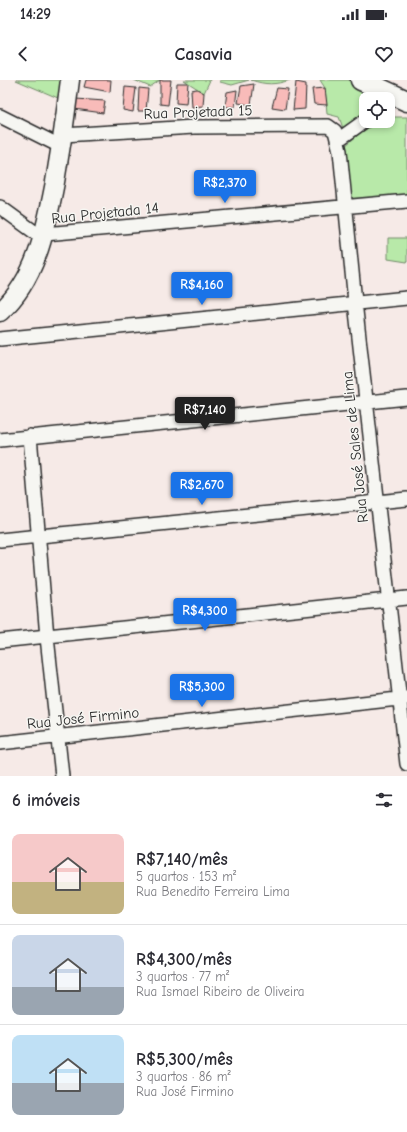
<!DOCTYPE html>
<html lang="pt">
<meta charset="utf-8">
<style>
:root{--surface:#fff;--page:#f2f2f3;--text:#2b2b33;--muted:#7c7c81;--line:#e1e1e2;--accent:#1a73e8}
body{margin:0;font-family:"Comic Neue",sans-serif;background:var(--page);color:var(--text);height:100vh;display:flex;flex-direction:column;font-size:15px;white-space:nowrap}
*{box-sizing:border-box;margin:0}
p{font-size:13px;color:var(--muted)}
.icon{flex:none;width:22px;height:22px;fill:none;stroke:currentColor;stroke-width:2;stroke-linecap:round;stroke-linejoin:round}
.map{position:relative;height:696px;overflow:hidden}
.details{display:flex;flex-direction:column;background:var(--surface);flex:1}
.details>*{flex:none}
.buttons{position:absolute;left:359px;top:12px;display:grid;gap:8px}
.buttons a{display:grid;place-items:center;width:36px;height:36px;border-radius:8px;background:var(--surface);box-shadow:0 2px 6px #0003;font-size:20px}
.price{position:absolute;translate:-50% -34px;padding:0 9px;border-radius:4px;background:var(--accent);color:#fff;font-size:13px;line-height:26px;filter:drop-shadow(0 1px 2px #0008)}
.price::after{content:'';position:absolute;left:50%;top:24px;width:12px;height:9px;margin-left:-6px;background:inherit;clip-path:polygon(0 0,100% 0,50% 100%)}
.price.on{background:#222;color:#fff}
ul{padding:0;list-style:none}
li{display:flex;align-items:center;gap:12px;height:100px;padding:0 12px}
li+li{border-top:1px solid var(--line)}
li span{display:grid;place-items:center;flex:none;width:112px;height:80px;border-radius:8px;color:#555}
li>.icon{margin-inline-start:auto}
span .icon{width:48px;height:48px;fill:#fffc;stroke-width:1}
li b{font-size:17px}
h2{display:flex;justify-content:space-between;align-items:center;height:48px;padding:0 12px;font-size:17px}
.status{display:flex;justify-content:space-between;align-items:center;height:28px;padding:0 20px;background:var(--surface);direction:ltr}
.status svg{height:11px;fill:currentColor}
header{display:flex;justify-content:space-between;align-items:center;height:52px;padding:0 12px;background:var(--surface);font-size:18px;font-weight:700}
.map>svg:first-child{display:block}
.green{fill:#b8e9a9;stroke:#728a6a}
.building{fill:#f8bbb9;stroke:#2b2b2b}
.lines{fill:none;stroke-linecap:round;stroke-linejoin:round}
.street-casing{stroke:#2b2b2b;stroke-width:16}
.secondary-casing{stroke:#2b2b2b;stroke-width:21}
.primary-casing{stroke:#2b2b2b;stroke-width:23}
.street{stroke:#f6f6f2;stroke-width:13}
.secondary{stroke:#f6f6f2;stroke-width:18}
.primary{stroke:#f6f6f2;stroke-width:20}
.labels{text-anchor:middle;stroke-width:3;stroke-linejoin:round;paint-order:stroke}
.street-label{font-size:15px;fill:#2b2b2b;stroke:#f6f6f2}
</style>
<div class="status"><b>14:29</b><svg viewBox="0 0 49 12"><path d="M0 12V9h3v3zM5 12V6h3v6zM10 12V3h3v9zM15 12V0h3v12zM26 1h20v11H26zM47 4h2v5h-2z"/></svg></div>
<header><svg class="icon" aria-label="back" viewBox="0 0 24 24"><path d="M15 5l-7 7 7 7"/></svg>Casavia<svg class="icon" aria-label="heart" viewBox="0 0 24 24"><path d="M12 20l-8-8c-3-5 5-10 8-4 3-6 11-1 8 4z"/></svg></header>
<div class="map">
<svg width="407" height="696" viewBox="0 0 407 696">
<rect width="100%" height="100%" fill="#f6eae7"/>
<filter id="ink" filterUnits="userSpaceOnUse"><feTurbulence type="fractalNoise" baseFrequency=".025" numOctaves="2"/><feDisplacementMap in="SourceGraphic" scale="8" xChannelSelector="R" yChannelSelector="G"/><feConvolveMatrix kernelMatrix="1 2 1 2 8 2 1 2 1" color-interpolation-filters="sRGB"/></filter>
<g filter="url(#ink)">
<path class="green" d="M16 0H61L58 18Z
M134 0H160L150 7Z
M184 0H210L204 13Z
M220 0H249L232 5 220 2Z
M251 0H290C275 5 266 5 251 0Z
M320 0H348L384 17 382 19H366V32L344 51 339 37 327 34 325 8Z
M391 37H407V115L351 121 345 66C357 56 372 41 388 41V38Z
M388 158H407V182L388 179Z"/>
<path class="building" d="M86 0H111L110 12 84 7Z
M160 0H171L168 25 160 24Z
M296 2 306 4 305 29 293 30Z
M177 3H188L186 24 176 23Z
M254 4 251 25 238 23 241 6Z
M125 7 136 8 133 32 123 30Z
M139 8 148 9 146 31H138Z
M277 8 288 9 285 29 272 27Z
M325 8 327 25 314 24 312 9Z
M197 9 204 13 203 26 192 27 191 10Z
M237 10 235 27H225L227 12Z
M76 19 105 21 103 33 74 29Z"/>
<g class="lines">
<defs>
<path id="street" d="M0 36 62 67
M63 55 194 47 328 46 335 51 340 71 355 222 407 684
M338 60 366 40
M0 127 44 159
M45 154 407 121
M0 259 407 218
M30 356 47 557 62 696
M0 360 407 318
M0 460 407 419
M0 561 407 518
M0 663 407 618"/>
<path id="secondary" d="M0 232C37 199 46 148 55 102 61 68 66 34 70 0"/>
<path id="primary" d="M361 0 407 21"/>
</defs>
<use href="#street" class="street-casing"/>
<use href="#secondary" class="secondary-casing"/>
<use href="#primary" class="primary-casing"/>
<use href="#street" class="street"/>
<use href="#secondary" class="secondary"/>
<use href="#primary" class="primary"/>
</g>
</g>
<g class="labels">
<g class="street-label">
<text transform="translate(198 32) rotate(-2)" y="5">Rua Projetada 15</text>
<text transform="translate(105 133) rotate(-6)" y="5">Rua Projetada 14</text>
<text transform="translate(355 367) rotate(-96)" y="5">Rua José Sales de Lima</text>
<text transform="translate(83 638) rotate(-6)" y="5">Rua José Firmino</text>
</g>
</g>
</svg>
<div class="buttons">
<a><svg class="icon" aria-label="locate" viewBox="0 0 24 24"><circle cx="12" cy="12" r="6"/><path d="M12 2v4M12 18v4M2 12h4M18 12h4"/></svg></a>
</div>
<b class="price" style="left:225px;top:124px">R$2,370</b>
<b class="price" style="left:202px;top:226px">R$4,160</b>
<b class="price on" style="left:205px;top:351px">R$7,140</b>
<b class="price" style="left:202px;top:426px">R$2,670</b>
<b class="price" style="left:205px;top:552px">R$4,300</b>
<b class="price" style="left:202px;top:628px">R$5,300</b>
</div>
<section class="details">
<h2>6 imóveis<svg class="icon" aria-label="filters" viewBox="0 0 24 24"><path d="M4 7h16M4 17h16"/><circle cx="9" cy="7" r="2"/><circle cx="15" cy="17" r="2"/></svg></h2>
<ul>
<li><span style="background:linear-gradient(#f6c9c9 60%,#c2b280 0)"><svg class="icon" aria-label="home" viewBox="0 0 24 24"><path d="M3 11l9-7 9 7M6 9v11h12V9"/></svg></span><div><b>R$7,140/mês</b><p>5 quartos · 153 m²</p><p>Rua Benedito Ferreira Lima</p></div></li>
<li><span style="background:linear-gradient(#c9d6e8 65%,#9aa5b1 0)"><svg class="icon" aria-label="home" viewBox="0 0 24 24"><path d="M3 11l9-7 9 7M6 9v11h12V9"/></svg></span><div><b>R$4,300/mês</b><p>3 quartos · 77 m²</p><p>Rua Ismael Ribeiro de Oliveira</p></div></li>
<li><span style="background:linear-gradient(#bfe0f5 60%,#9aa5b1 0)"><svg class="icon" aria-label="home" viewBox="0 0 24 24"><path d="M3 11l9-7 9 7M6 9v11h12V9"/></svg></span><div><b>R$5,300/mês</b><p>3 quartos · 86 m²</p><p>Rua José Firmino</p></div></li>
</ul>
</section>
